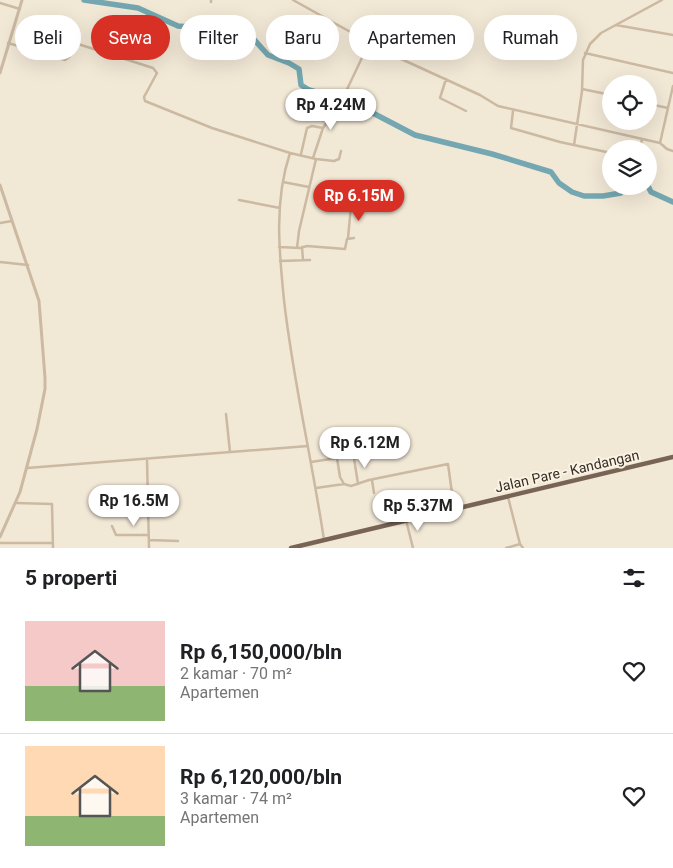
<!DOCTYPE html>
<html lang="id">
<meta charset="utf-8">
<style>
:root{--surface:#fff;--page:#f6f6f6;--text:#202124;--muted:#757577;--line:#e0e0e0;--accent:#d93025}
body{margin:0;font-family:Roboto,sans-serif;background:var(--page);color:var(--text);height:100vh;display:flex;flex-direction:column;font-size:19px;white-space:nowrap}
*{box-sizing:border-box;margin:0}
p{font-size:16px;color:var(--muted)}
.icon{flex:none;width:28px;height:28px;fill:none;stroke:currentColor;stroke-width:2;stroke-linecap:round;stroke-linejoin:round}
.map{position:relative;height:548px;overflow:hidden}
.drawer{display:flex;flex-direction:column;background:var(--surface);flex:1}
.drawer>*{flex:none}
.hud{position:absolute;left:15px;top:15px;width:644px;height:45px;display:flex;gap:10px}
.buttons{position:absolute;left:602px;top:75px;display:grid;gap:10px}
.buttons a{display:grid;place-items:center;width:55px;height:55px;border-radius:50%;background:var(--surface);box-shadow:0 5px 20px #0002;font-size:25px}
.price{position:absolute;translate:-50% -42px;padding:0 11px;border-radius:18px;background:#fff;color:#222;font-size:16px;line-height:32px;filter:drop-shadow(0 1px 2px #0008)}
.price::after{content:'';position:absolute;left:50%;top:30px;width:15px;height:11px;margin-left:-8px;background:inherit;clip-path:polygon(0 0,100% 0,50% 100%)}
.price.current{background:var(--accent);color:#fff}
ul{padding:0;list-style:none}
li{display:flex;align-items:center;gap:15px;height:125px;padding:0 25px}
li+li{border-top:1px solid var(--line)}
li span{display:grid;place-items:center;flex:none;width:140px;height:100px;border-radius:0px;color:#555}
li>.icon{margin-inline-start:auto}
span .icon{width:60px;height:60px;fill:#fffc;stroke-width:1}
li b{font-size:21px}
h2{display:flex;justify-content:space-between;align-items:center;height:60px;padding:0 25px;font-size:21px}
.pill{padding:0 18px;border-radius:22px;background:var(--surface);box-shadow:0 5px 20px #0002;font-size:18px;line-height:45px}
.pill.current{background:var(--accent);color:#fff}
.map>svg:first-child{display:block}
.lines{fill:none;stroke-linecap:round;stroke-linejoin:round}
.river{stroke:#74a7b1;stroke-width:5.5}
.minor{stroke:#cbb9a2;stroke-width:2.5}
.tertiary{stroke:#cbb9a2;stroke-width:3}
.primary{stroke:#786455;stroke-width:4.5}
.labels{text-anchor:middle;stroke-width:4;stroke-linejoin:round;paint-order:stroke}
.street-label{font-size:14px;fill:#352c25;stroke:#faf2e2}
</style>
<div class="map">
<svg width="673" height="548" viewBox="0 0 673 548">
<rect width="100%" height="100%" fill="#f2e8d6"/>
<g class="lines">
<path class="river" d="M84 0 138 8 178 26 215 29 250 35 268 55 289 63 299 69 301 85 309 90 337 98 369 111 415 135 492 154 551 172 559 183 572 192 584 196H603L621 193 624 186
M648 186 651 192 673 202"/>
<path class="minor" d="M293 0 388 53 480 95 498 106 660 143 667 149 673 151
M211 2V0
M0 3 20 9
M616 25 673 35
M8 43 65 60 69 57 73 45 78 44 153 68 157 73 144 97 145 101 212 128 290 153C274 201 279 251 284 300 293 381 312 459 324 540
M388 53 395 38
M585 53 673 73
M446 79 440 98 466 111
M582 89 611 95
M649 104 668 108
M513 111 511 128 560 142 611 153
M660 143 673 86
M574 145 582 91 583 60 590 44 601 33 662 0
M640 149 642 139
M290 153 316 159 299 231 297 248
M301 154 307 128 312 126 323 128
M313 158 323 128 341 102 369 43
M316 159 334 161 339 159 341 151
M283 182 309 187
M239 200 280 208
M0 223 12 221
M348 238 351 206
M279 247 300 248 307 246 345 249 347 239 354 238
M302 247 303 260
M280 261 310 260
M0 262 28 265
M226 414 230 452
M354 458 358 484
M147 459 149 548
M311 462 337 458 340 477 344 484 351 486 369 480 448 464 454 508
M27 468 308 446
M372 480 374 493
M316 488 344 484
M16 503 52 504 53 548
M406 520 413 548
M112 526 116 535H148
M149 540 178 541
M0 543H52
M520 544 523 548
M506 548 520 544 508 497"/>
<path class="tertiary" d="M0 73 22 0
M0 185 39 301 45 378V389L37 429 20 492 0 537"/>
<path class="primary" d="M291 548 673 457"/>
</g>
<g class="labels">
<g class="street-label">
<text transform="translate(567 471) rotate(-13)" y="5">Jalan Pare - Kandangan</text>
</g>
</g>
</svg>
<div class="buttons">
<a><svg class="icon" aria-label="locate" viewBox="0 0 24 24"><circle cx="12" cy="12" r="6"/><path d="M12 2v4M12 18v4M2 12h4M18 12h4"/></svg></a>
<a><svg class="icon" aria-label="layers" viewBox="0 0 24 24"><path d="M12 4l9 5-9 5-9-5zM3 14l9 5 9-5"/></svg></a>
</div>
<b class="price" style="left:331px;top:131px">Rp 4.24M</b>
<b class="price current" style="left:359px;top:222px">Rp 6.15M</b>
<b class="price" style="left:365px;top:469px">Rp 6.12M</b>
<b class="price" style="left:134px;top:527px">Rp 16.5M</b>
<b class="price" style="left:418px;top:532px">Rp 5.37M</b>
<div class="hud">
<a class="pill">Beli</a>
<a class="pill current">Sewa</a>
<a class="pill">Filter</a>
<a class="pill">Baru</a>
<a class="pill">Apartemen</a>
<a class="pill">Rumah</a>
</div>
</div>
<section class="drawer">
<h2>5 properti<svg class="icon" aria-label="filters" viewBox="0 0 24 24"><path d="M4 7h16M4 17h16"/><circle cx="9" cy="7" r="2"/><circle cx="15" cy="17" r="2"/></svg></h2>
<ul>
<li><span style="background:linear-gradient(#f6c9c9 65%,#8fb573 0)"><svg class="icon" aria-label="home" viewBox="0 0 24 24"><path d="M3 11l9-7 9 7M6 9v11h12V9"/></svg></span><div><b>Rp 6,150,000/bln</b><p>2 kamar · 70 m²</p><p>Apartemen</p></div><svg class="icon" aria-label="heart" viewBox="0 0 24 24"><path d="M12 20l-8-8c-3-5 5-10 8-4 3-6 11-1 8 4z"/></svg></li>
<li><span style="background:linear-gradient(#ffd9b3 70%,#8fb573 0)"><svg class="icon" aria-label="home" viewBox="0 0 24 24"><path d="M3 11l9-7 9 7M6 9v11h12V9"/></svg></span><div><b>Rp 6,120,000/bln</b><p>3 kamar · 74 m²</p><p>Apartemen</p></div><svg class="icon" aria-label="heart" viewBox="0 0 24 24"><path d="M12 20l-8-8c-3-5 5-10 8-4 3-6 11-1 8 4z"/></svg></li>
</ul>
</section>
